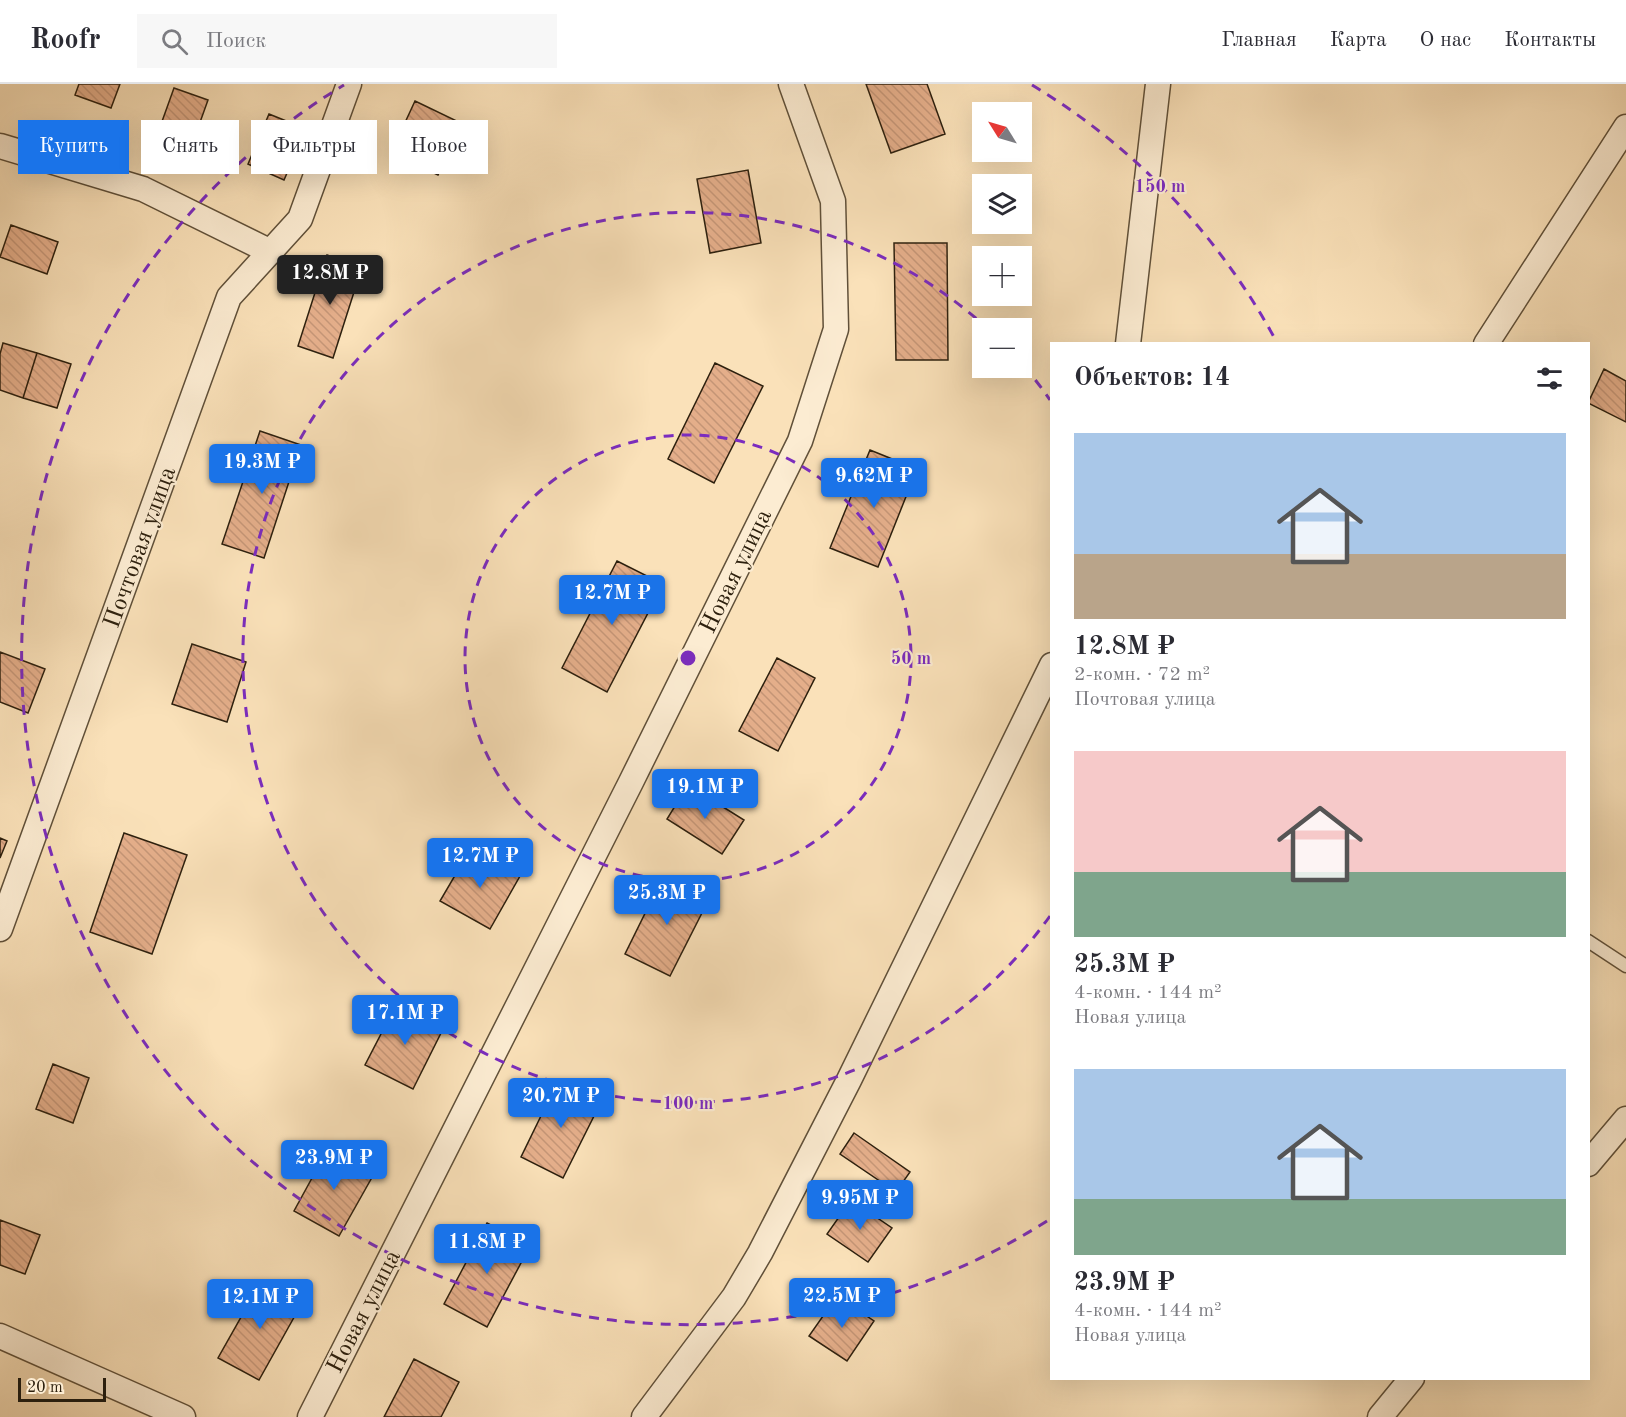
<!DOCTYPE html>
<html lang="ru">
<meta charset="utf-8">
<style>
:root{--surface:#fff;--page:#f7f7f7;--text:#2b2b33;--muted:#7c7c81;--line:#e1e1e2;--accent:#1a73e8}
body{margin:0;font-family:"Old Standard TT",serif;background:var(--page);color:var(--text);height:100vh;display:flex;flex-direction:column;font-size:22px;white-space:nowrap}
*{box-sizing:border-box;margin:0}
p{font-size:20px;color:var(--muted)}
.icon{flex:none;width:33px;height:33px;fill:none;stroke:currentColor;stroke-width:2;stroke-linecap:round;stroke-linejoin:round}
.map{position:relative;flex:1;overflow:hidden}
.details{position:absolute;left:1050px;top:258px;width:540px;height:1038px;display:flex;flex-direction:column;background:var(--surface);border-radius:0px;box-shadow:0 6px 24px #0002}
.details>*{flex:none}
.banner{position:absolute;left:18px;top:36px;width:570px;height:54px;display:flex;gap:12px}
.needle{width:39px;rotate:307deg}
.fabs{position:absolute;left:972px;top:18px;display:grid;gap:12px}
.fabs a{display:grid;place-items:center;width:60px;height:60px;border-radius:0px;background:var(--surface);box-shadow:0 6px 24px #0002;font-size:30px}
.scale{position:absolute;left:18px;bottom:15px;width:88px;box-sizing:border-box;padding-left:6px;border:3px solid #2d200e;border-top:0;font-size:16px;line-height:21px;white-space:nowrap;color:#2d200e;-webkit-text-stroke:4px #fcecd2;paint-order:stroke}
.price{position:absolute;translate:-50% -51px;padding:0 14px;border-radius:6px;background:var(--accent);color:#fff;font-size:20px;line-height:39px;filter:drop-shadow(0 2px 3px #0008)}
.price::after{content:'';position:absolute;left:50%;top:36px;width:18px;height:14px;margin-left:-9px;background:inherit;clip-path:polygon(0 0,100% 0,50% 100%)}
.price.active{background:#222;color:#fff}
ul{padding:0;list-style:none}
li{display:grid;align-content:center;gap:12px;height:318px;padding:0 24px}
li span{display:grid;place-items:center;height:186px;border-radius:0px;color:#555}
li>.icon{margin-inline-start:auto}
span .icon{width:108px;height:108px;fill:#fffc;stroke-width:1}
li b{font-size:26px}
h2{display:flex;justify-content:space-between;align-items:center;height:72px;padding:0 24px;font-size:26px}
.tag{padding:0 21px;border-radius:0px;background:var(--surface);box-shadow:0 6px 24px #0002;font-size:21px;line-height:54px}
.tag.active{background:var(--accent);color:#fff}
header{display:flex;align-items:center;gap:36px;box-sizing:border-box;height:84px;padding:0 30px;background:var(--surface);border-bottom:2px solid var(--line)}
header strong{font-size:28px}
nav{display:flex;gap:33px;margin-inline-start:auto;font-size:21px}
.search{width:420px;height:54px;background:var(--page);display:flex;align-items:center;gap:15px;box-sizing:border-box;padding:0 21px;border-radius:0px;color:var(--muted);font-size:22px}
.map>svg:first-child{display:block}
.building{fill:url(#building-back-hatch);stroke:#2d200e;stroke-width:1.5}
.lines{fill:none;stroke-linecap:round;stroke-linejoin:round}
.lane-casing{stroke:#605039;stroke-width:15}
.street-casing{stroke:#605039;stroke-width:27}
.lane{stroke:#fcecd2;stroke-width:12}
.street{stroke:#fcecd2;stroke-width:24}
.ring{fill:none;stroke:#7b2cbf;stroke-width:3;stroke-dasharray:10 8}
.labels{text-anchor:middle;stroke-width:4.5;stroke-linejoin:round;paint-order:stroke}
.street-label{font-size:24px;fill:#2d200e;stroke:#fcecd2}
.centre{fill:#7b2cbf;stroke:#fcecd2;stroke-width:3}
.ring-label{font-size:18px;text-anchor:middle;font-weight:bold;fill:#7b2cbf;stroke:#fcecd2;stroke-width:4.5;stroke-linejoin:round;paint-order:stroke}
</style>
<header>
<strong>Roofr</strong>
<div class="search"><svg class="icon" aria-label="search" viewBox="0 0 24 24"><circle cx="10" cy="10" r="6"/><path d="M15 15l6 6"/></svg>Поиск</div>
<nav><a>Главная</a><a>Карта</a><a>О нас</a><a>Контакты</a></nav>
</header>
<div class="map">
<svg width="1626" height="1333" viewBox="0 0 1626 1333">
<defs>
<pattern id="building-back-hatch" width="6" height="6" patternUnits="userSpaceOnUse" patternTransform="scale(1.5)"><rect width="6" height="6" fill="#e4ae8a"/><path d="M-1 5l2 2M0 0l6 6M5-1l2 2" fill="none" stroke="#c49576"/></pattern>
</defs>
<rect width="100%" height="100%" fill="#fae1b9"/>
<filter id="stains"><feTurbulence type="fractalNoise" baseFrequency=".00333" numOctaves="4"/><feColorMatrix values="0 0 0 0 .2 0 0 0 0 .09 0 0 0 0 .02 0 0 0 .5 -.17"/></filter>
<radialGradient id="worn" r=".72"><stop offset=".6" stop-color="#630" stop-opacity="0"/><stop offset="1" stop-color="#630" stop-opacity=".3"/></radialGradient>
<path class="building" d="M79 0H120L111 24 75 11Z
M866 0H927L945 50 891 69Z
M174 4 208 16 194 55 160 43Z
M415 17 463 40 438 91 391 69Z
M269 30 306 45 284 96 248 80Z
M748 86 761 159 710 169 697 95Z
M11 141 58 158 47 190 0 173Z
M894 159H947L948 276H896Z
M327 171 362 183 333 274 298 262Z
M3 259 37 269 23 314 0 306V270Z
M37 269 71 280 57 324 23 314Z
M715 279 763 302 714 399 668 375Z
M1604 285 1626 297V338L1588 319Z
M260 347 301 361 264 474 222 460Z
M870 366 917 385 878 483 830 464Z
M617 477 663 500 607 608 562 584Z
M192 560 246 578 227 638 172 620Z
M0 568 45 585 28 629 0 618Z
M777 574 815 594 778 667 739 647Z
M688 701 744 736 722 770 667 735Z
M124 749 187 771 152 870 90 848Z
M0 754 7 757 0 774Z
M471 764 520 792 490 845 440 817Z
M663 793 709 815 670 892 625 870Z
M397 919 444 943 413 1005 365 981Z
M53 980 89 994 73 1039 36 1025Z
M558 997 601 1018 563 1094 521 1073Z
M854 1049 910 1088 896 1108 840 1070Z
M329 1063 375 1088 339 1152 294 1127Z
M851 1116 892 1144 868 1178 827 1150Z
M0 1136 40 1151 25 1190 0 1181Z
M487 1139 530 1162 487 1243 444 1220Z
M262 1196 302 1219 259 1296 218 1274Z
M837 1212 874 1237 847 1277 809 1252Z
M414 1275 459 1298 441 1333H384Z"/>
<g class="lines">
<defs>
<path id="lane" d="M1588 857 1626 882"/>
<path id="street" d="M0 62 143 105 271 168
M1128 260 1158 0
M1486 260 1626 43
M0 845 229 213 300 135 349 0
M1588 1080 1626 1035
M0 1252 183 1333
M310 1333 631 698 800 357 836 245 833 117 791 0
M644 1333 734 1213 760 1169 849 996 1052 581
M1380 1333 1412 1294"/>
</defs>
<use href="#lane" class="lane-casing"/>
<use href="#street" class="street-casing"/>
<use href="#lane" class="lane"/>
<use href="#street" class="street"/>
</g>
<g class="ring">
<circle cx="688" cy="574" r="223"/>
<path d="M1050 832A445 445 0 1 1 986 243M1024 282A445 445 0 0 1 1050 316"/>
<path d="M1047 1137A668 668 0 1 1 344 1M1032 1A668 668 0 0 1 1275 255"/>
</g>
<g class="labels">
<g class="street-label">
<text transform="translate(139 463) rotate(-70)" y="8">Почтовая улица</text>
<text transform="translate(735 487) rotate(-64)" y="8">Новая улица</text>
<text transform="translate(363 1227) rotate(-63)" y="8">Новая улица</text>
</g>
</g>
<circle cx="688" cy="574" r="9" class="centre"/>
<g class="ring-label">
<text x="1160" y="108">150 m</text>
<text x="911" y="580">50 m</text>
<text x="688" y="1025">100 m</text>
</g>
<rect width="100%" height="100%" filter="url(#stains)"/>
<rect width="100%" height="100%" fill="url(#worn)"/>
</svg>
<div class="fabs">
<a><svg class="needle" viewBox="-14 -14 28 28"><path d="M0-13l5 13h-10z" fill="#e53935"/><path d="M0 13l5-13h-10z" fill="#7c7c81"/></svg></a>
<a><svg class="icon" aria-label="layers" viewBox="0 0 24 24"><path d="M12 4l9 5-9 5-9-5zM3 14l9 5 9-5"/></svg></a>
<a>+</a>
<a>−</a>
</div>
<div class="scale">20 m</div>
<b class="price active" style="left:330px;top:222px">12.8M ₽</b>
<b class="price" style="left:262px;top:411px">19.3M ₽</b>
<b class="price" style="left:874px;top:425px">9.62M ₽</b>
<b class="price" style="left:612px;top:542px">12.7M ₽</b>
<b class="price" style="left:705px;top:736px">19.1M ₽</b>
<b class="price" style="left:480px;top:805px">12.7M ₽</b>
<b class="price" style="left:667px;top:842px">25.3M ₽</b>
<b class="price" style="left:405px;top:962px">17.1M ₽</b>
<b class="price" style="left:561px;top:1045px">20.7M ₽</b>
<b class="price" style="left:334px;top:1107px">23.9M ₽</b>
<b class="price" style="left:860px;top:1147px">9.95M ₽</b>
<b class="price" style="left:487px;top:1191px">11.8M ₽</b>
<b class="price" style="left:842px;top:1245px">22.5M ₽</b>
<b class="price" style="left:260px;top:1246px">12.1M ₽</b>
<div class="banner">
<a class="tag active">Купить</a>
<a class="tag">Снять</a>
<a class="tag">Фильтры</a>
<a class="tag">Новое</a>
</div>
<section class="details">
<h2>Объектов: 14<svg class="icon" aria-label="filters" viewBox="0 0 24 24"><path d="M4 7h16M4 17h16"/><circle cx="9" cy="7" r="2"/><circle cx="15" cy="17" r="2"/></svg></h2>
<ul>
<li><span style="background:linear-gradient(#a9c7e8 65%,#b9a48a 0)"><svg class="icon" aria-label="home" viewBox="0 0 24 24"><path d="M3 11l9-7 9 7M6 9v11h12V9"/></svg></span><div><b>12.8M ₽</b><p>2-комн. · 72 m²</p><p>Почтовая улица</p></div></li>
<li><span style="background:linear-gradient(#f6c9c9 65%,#7fa58c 0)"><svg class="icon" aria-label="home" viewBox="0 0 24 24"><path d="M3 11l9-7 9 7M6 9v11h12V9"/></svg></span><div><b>25.3M ₽</b><p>4-комн. · 144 m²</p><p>Новая улица</p></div></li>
<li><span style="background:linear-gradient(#a9c7e8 70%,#7fa58c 0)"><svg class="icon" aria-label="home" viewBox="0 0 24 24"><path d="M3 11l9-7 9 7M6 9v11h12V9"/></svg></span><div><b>23.9M ₽</b><p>4-комн. · 144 m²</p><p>Новая улица</p></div></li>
</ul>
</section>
</div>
